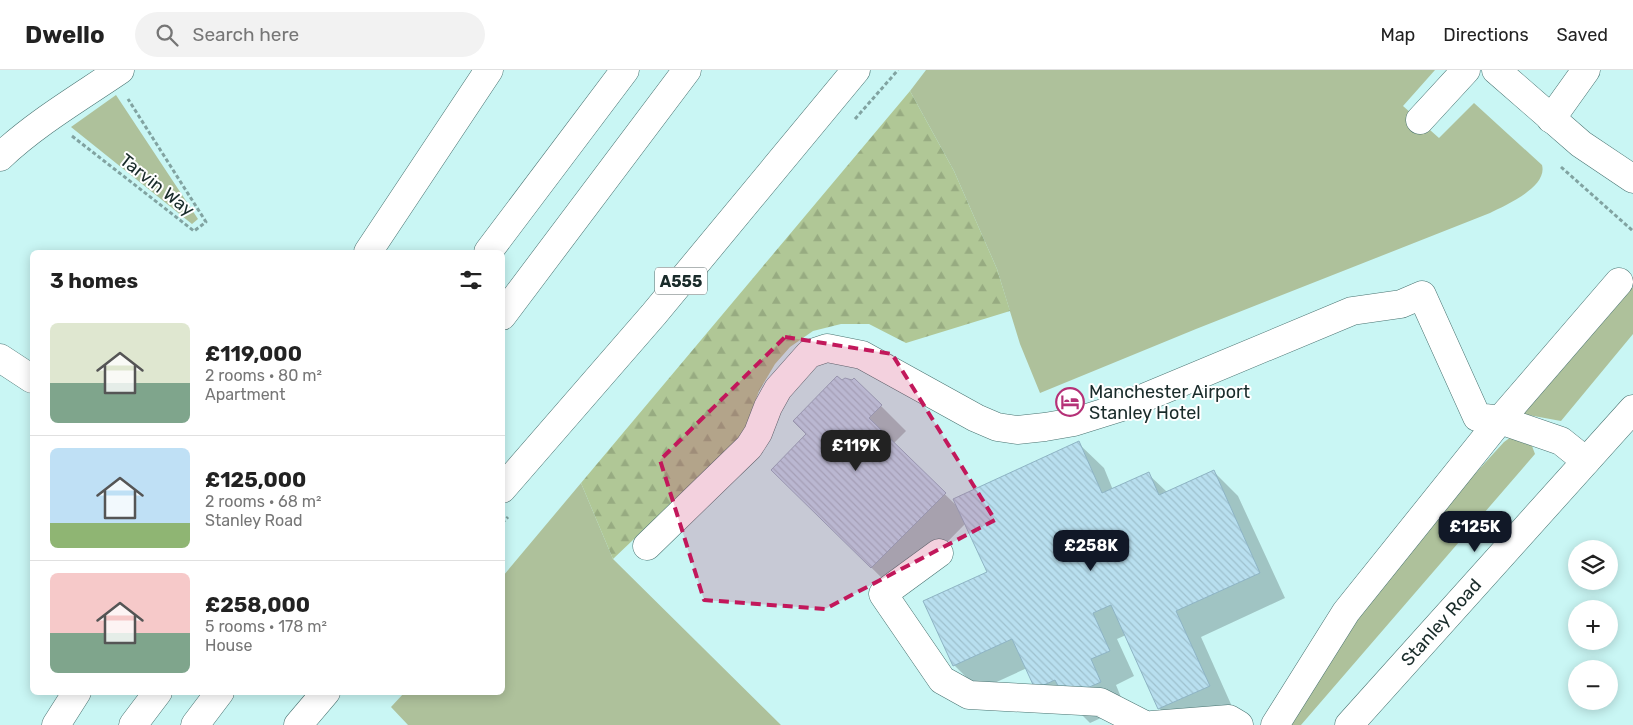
<!DOCTYPE html>
<meta charset="utf-8">
<style>
:root{--surface:#fff;--page:#f2f2f2;--text:#222;--muted:#767676;--line:#e0e0e0;--accent:#111827}
body{margin:0;font-family:Rubik,sans-serif;background:var(--page);color:var(--text);height:100vh;display:flex;flex-direction:column;font-size:19px;white-space:nowrap}
*{box-sizing:border-box;margin:0}
p{font-size:16px;color:var(--muted)}
.icon{flex:none;width:28px;height:28px;fill:none;stroke:currentColor;stroke-width:2;stroke-linecap:round;stroke-linejoin:round}
.map{position:relative;flex:1;overflow:hidden}
.panel{position:absolute;left:30px;top:180px;width:475px;height:445px;display:flex;flex-direction:column;background:var(--surface);border-radius:8px;box-shadow:0 2px 12px #0003}
.panel>*{flex:none}
.controls{position:absolute;left:1568px;top:470px;display:grid;gap:10px}
.controls a{display:grid;place-items:center;width:50px;height:50px;border-radius:50%;background:var(--surface);box-shadow:0 2px 12px #0003;font-size:25px}
.price{position:absolute;translate:-50% -42px;padding:0 11px;border-radius:10px;background:var(--accent);color:#fff;font-size:16px;line-height:32px;filter:drop-shadow(0 1px 2px #0008)}
.price::after{content:'';position:absolute;left:50%;top:30px;width:15px;height:11px;margin-left:-8px;background:inherit;clip-path:polygon(0 0,100% 0,50% 100%)}
.price.on{background:#222;color:#fff}
ul{padding:0;list-style:none}
li{display:flex;align-items:center;gap:15px;height:125px;padding:0 20px}
li+li{border-top:1px solid var(--line)}
li span{display:grid;place-items:center;flex:none;width:140px;height:100px;border-radius:8px;color:#555}
li>.icon{margin-inline-start:auto}
span .icon{width:60px;height:60px;fill:#fffc;stroke-width:1}
li b{font-size:21px}
h2{display:flex;justify-content:space-between;align-items:center;height:60px;padding:0 20px;font-size:21px}
header{display:flex;align-items:center;gap:30px;box-sizing:border-box;height:70px;padding:0 25px;background:var(--surface);border-bottom:1px solid var(--line)}
header strong{font-size:24px}
nav{display:flex;gap:28px;margin-inline-start:auto;font-size:18px}
.search{width:350px;height:45px;background:var(--page);display:flex;align-items:center;gap:12px;box-sizing:border-box;padding:0 18px;border-radius:28px;color:var(--muted);font-size:19px}
.map>svg:first-child{display:block}
.green{fill:#aec19b}
.forest{fill:url(#forest-firs)}
.shadow{fill:#0003}
.building{fill:url(#building-back-hatch);stroke:#8eb4c4}
.lines{fill:none;stroke-linecap:round;stroke-linejoin:round}
.minor-casing{stroke:#487270;stroke-width:29}
.major-casing{stroke:#487270;stroke-width:29}
.highway-casing{stroke:#487270;stroke-width:29}
.path{stroke:#81a3a1;stroke-width:3;stroke-dasharray:4 2.5;stroke-linecap:butt}
.minor{stroke:#fff;stroke-width:28}
.major{stroke:#fff;stroke-width:28}
.highway{stroke:#fff;stroke-width:28}
.marked{fill:#c2185b;fill-opacity:0.2;stroke:#c2185b;stroke-width:4;stroke-dasharray:10 6;stroke-linejoin:round}
.labels{text-anchor:middle;stroke-width:4;stroke-linejoin:round;paint-order:stroke}
.shield{fill:#fff;stroke:#5e6b6a;stroke-width:1}
.shield-label{font-size:16px;font-weight:bold;fill:#192b2a}
.street-label{font-size:18px;fill:#192b2a;stroke:#fff}
.poi-label{font-size:18px;fill:#192b2a;stroke:#fff;text-anchor:start}
</style>
<header>
<strong>Dwello</strong>
<div class="search"><svg class="icon" aria-label="search" viewBox="0 0 24 24"><circle cx="10" cy="10" r="6"/><path d="M15 15l6 6"/></svg>Search here</div>
<nav><a>Map</a><a>Directions</a><a>Saved</a></nav>
</header>
<div class="map">
<svg width="1633" height="655" viewBox="0 0 1633 655">
<defs>
<pattern id="forest-firs" width="22" height="20" patternUnits="userSpaceOnUse" patternTransform="scale(1.25)"><rect width="22" height="20" fill="#b0c796"/><path d="M5 1l3.5 6h-7zM16 11l3.5 6h-7z" fill="#97ab81"/></pattern>
<pattern id="building-back-hatch" width="6" height="6" patternUnits="userSpaceOnUse" patternTransform="scale(1.25)"><rect width="6" height="6" fill="#b8dfef"/><path d="M-1 5l2 2M0 0l6 6M5-1l2 2" fill="none" stroke="#9ec0cd"/></pattern>
</defs>
<rect width="100%" height="100%" fill="#c9f6f4"/>
<path class="green" d="M926 0H1435L1403 36 1439 68 1474 33 1542 95C1548 117 1506 135 1490 143L1196 259 1040 323 1020 274 997 199 954 101 910 21Z
M116 25 198 149 192 154 71 57Z
M1633 217V264L1561 351 1523 344Z
M1521 366 1532 376 1535 384 1301 655H1286L1336 578 1432 451 1504 372 1511 367Z
M581 413 613 489 781 655H408L391 637 404 623 502 622 503 506Z"/>
<path class="forest" d="M910 21 954 101 997 199 1010 241 906 273 869 254H841L813 261 790 277 775 294 759 321 746 356 736 372 613 489 581 413Z"/>
<path class="shadow" d="M854 309 906 361 893 374 959 438 1078 373 1104 398 1113 420 1148 404 1167 422 1213 401 1238 426 1285 528 1201 567 1234 641 1176 655 1159 638 1126 565 1117 569 1134 606 1116 615 1125 637 1090 653 1074 637 1061 643 1027 598 979 620 954 595 988 503 966 453 897 523 773 400 807 364 842 312Z"/>
<path class="building" d="M837 306 842 310 845 308 852 310 854 308 882 335 869 348 946 423 871 498 771 400 806 364 793 351Z
M1079 371 1102 423 1149 402 1159 425 1214 400 1260 503 1176 541 1210 616 1158 639 1111 535 1093 543 1110 581 1091 589 1101 612 1064 628 1055 610 1035 619 1012 569 953 596 923 531 987 502 953 429Z"/>
<g class="lines">
<defs>
<path id="minor" d="M1551 49 1586 0
M1420 50 1466 0
M0 87C36 53 79 28 120 0
M0 288 32 309
M647 476 749 377 758 363 768 337 778 319 809 284 827 278 862 285 976 348 997 357 1017 360 1045 357 1074 352 1122 337 1352 241 1401 234 1422 225 1477 347 1500 350 1561 371 1586 391
M939 483 883 524 942 610 969 625 1100 632 1145 655
M1152 655 1229 649 1239 655
M1275 655 1346 542 1500 350 1619 212"/>
<g id="major">
<path d="M1496 0 1581 74 1633 109"/>
<path id="s1" d="M1349 655 1633 339"/>
</g>
<path id="highway" d="M368 182 489 0
M488 182 625 0
M502 246 687 0
M502 419 654 244 856 0
M56 655 77 622
M133 655 158 622
M195 655 220 622
M298 655 326 622"/>
</defs>
<use href="#minor" class="minor-casing"/>
<use href="#major" class="major-casing"/>
<use href="#highway" class="highway-casing"/>
<path class="path" d="M855 49 898 0
M72 66 194 161 206 152 128 29
M1561 97 1633 161
M502 453 508 447"/>
<use href="#minor" class="minor"/>
<use href="#major" class="major"/>
<use href="#highway" class="highway"/>
</g>
<path class="marked" d="M785 267 892 284 995 450 825 539 704 530 660 390Z"/>
<defs>
<symbol id="hotel-ring" viewBox="-11 -11 22 22"><circle r="9.5" fill="#fff" stroke="#b53177" stroke-width="1.5"/><path d="M-6-4.5h1.5V1H6V5H4.5V3h-9V5H-6ZM-4 0a1.8 1.8 0 1 1 3.6 0ZM.5 0V-2.5h3Q6-2.5 6 0Z" fill="#b53177"/></symbol>
</defs>
<g fill-rule="evenodd">
<use href="#hotel-ring" x="1054" y="316" width="32" height="32"/>
</g>
<g class="labels">
<rect class="shield" x="655" y="197.5" width="52" height="27" rx="4"/>
<g class="shield-label">
<text x="681" y="217">A555</text>
</g>
<g class="street-label">
<text transform="translate(157 115) rotate(38)" y="6">Tarvin Way</text>
<text dy="6" stroke="none"><textPath href="#s1" startOffset="138">Stanley Road</textPath></text>
</g>
<g class="poi-label">
<text x="1089" y="328">Manchester Airport<tspan x="1089" dy="21">Stanley Hotel</tspan></text>
</g>
</g>
</svg>
<div class="controls">
<a><svg class="icon" aria-label="layers" viewBox="0 0 24 24"><path d="M12 4l9 5-9 5-9-5zM3 14l9 5 9-5"/></svg></a>
<a>+</a>
<a>−</a>
</div>
<b class="price on" style="left:856px;top:402px">£119K</b>
<b class="price" style="left:1475px;top:483px">£125K</b>
<b class="price" style="left:1091px;top:502px">£258K</b>
<section class="panel">
<h2>3 homes<svg class="icon" aria-label="filters" viewBox="0 0 24 24"><path d="M4 7h16M4 17h16"/><circle cx="9" cy="7" r="2"/><circle cx="15" cy="17" r="2"/></svg></h2>
<ul>
<li><span style="background:linear-gradient(#dfe7d0 60%,#7fa58c 0)"><svg class="icon" aria-label="home" viewBox="0 0 24 24"><path d="M3 11l9-7 9 7M6 9v11h12V9"/></svg></span><div><b>£119,000</b><p>2 rooms · 80 m²</p><p>Apartment</p></div></li>
<li><span style="background:linear-gradient(#bfe0f5 75%,#8fb573 0)"><svg class="icon" aria-label="home" viewBox="0 0 24 24"><path d="M3 11l9-7 9 7M6 9v11h12V9"/></svg></span><div><b>£125,000</b><p>2 rooms · 68 m²</p><p>Stanley Road</p></div></li>
<li><span style="background:linear-gradient(#f6c9c9 60%,#7fa58c 0)"><svg class="icon" aria-label="home" viewBox="0 0 24 24"><path d="M3 11l9-7 9 7M6 9v11h12V9"/></svg></span><div><b>£258,000</b><p>5 rooms · 178 m²</p><p>House</p></div></li>
</ul>
</section>
</div>
